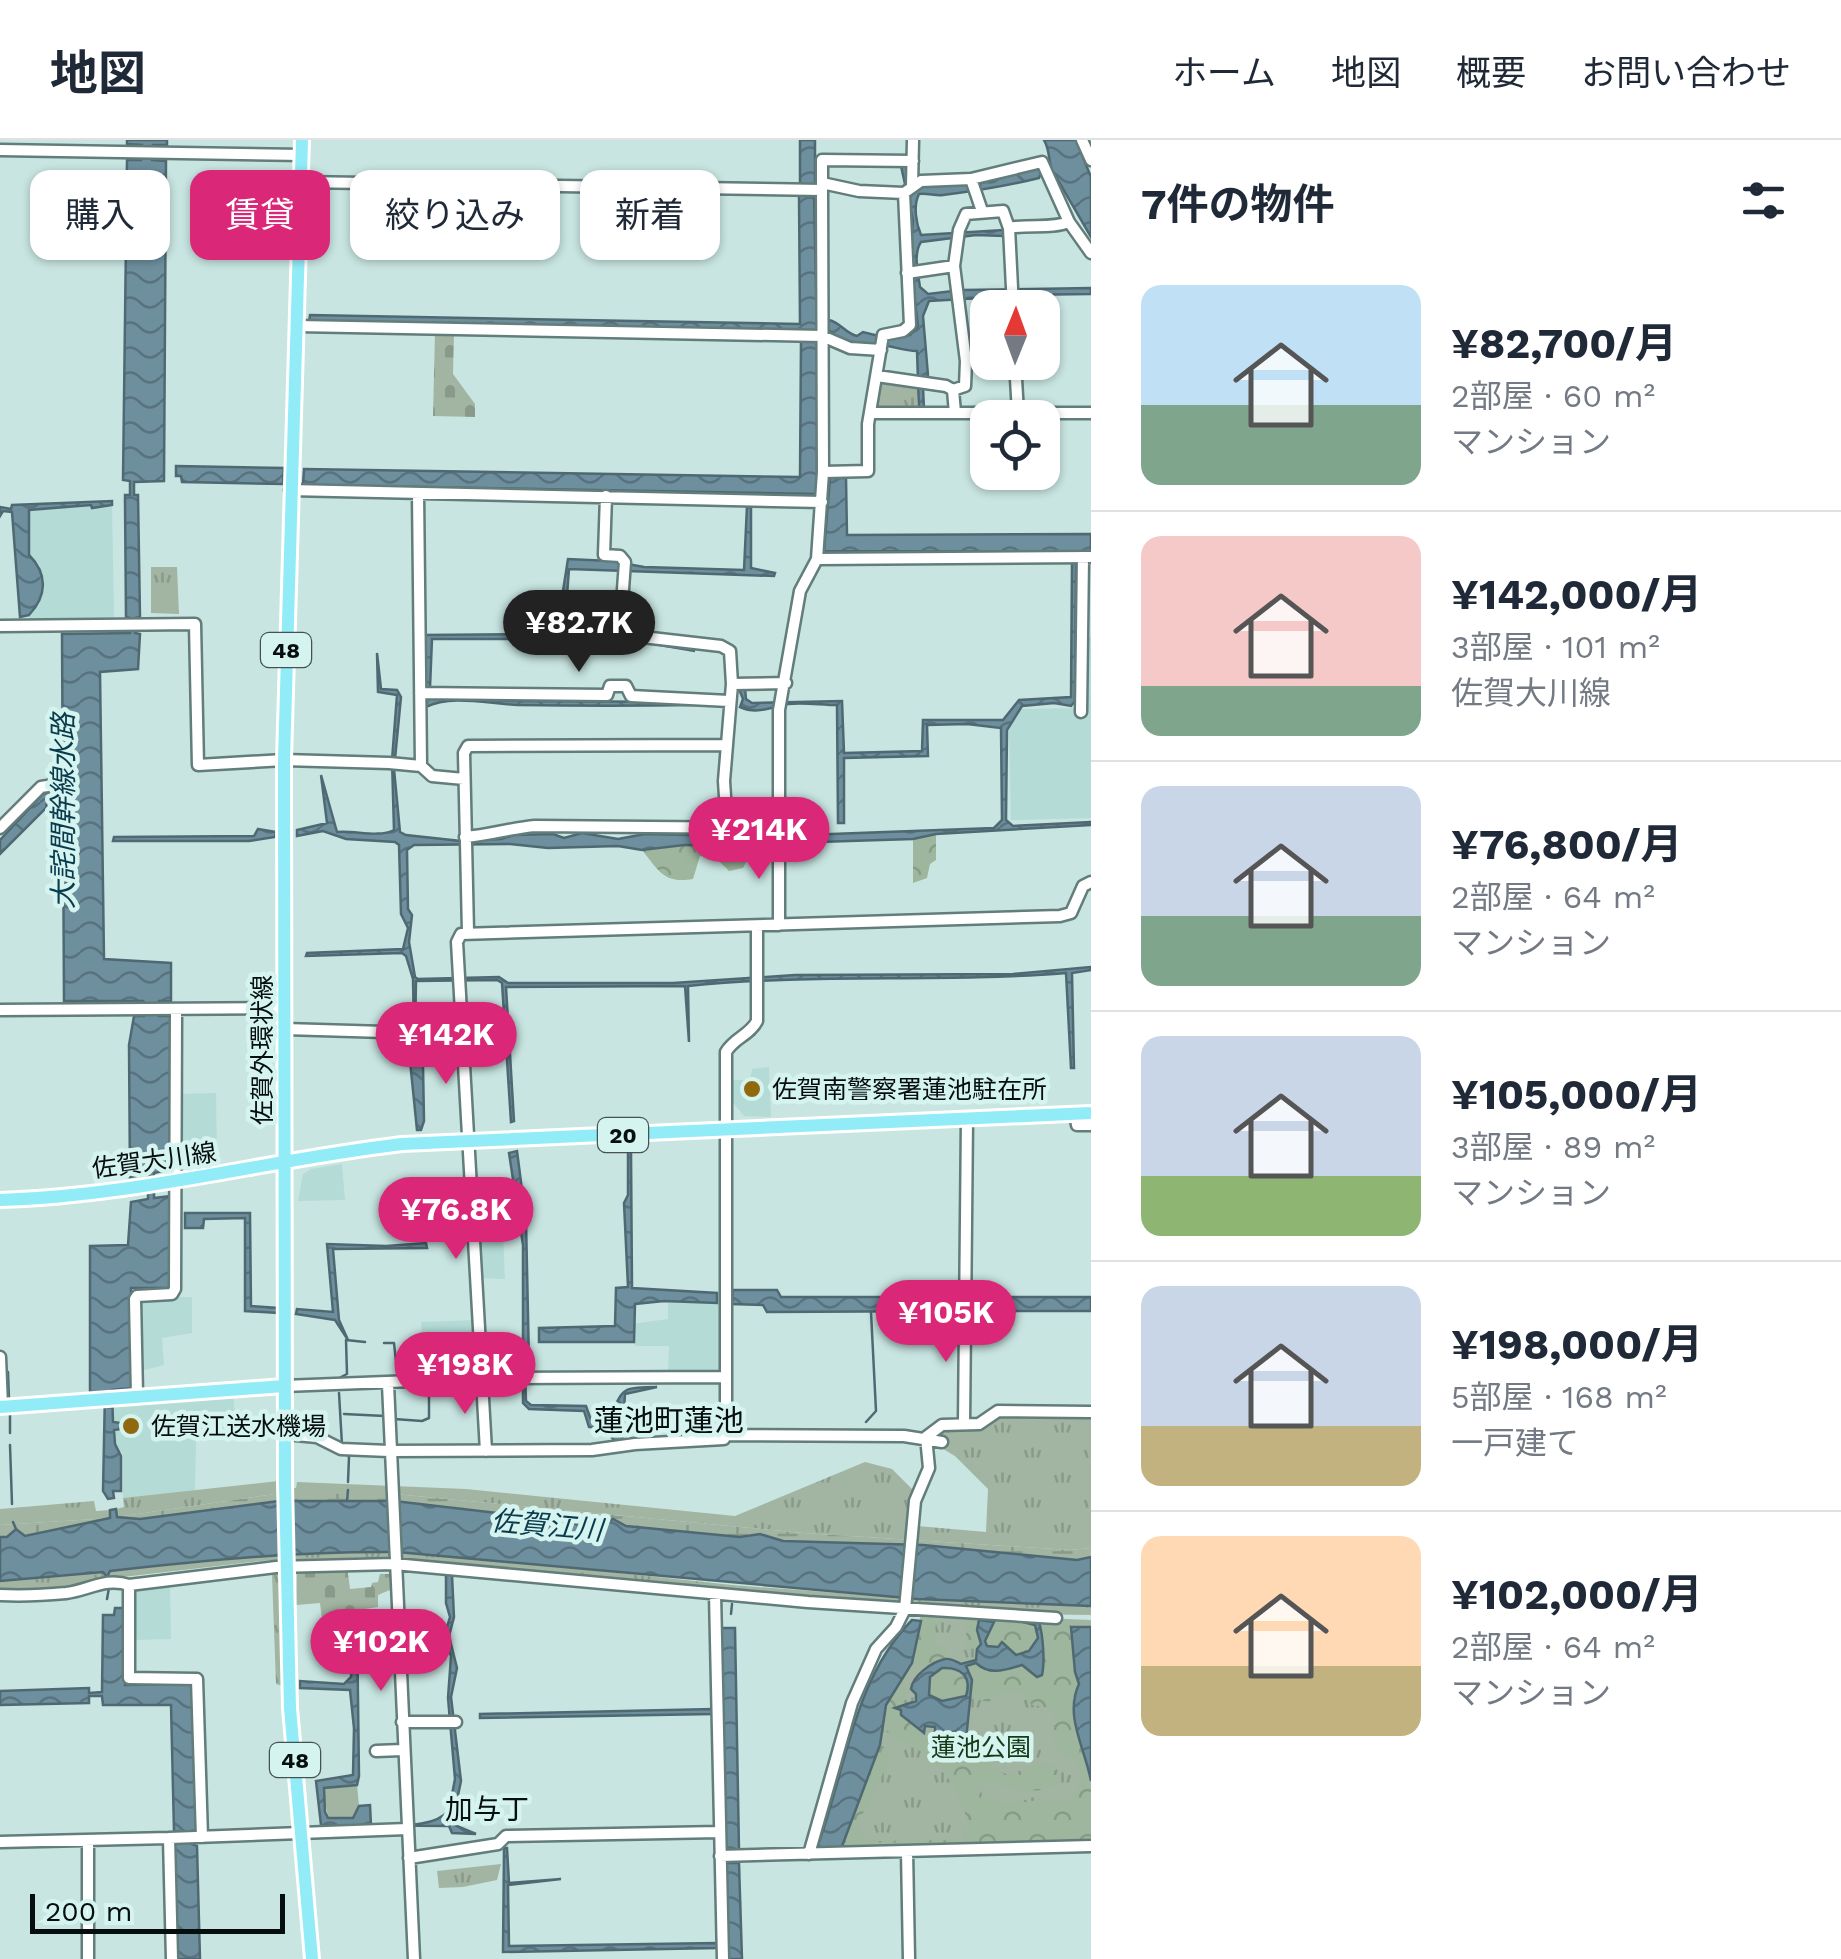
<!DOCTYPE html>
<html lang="ja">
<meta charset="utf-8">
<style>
:root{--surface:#fff;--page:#f6f6f7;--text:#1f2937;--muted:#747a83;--line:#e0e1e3;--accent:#db2777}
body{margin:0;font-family:"Work Sans","Noto Sans JP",sans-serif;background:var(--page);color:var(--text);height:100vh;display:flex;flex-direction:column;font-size:38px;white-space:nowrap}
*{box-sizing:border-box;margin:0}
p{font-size:32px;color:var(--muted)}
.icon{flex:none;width:55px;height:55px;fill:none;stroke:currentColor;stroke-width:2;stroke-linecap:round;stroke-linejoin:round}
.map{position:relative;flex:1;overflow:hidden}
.sheet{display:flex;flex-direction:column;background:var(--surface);width:750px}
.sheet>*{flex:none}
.guide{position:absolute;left:30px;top:30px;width:910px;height:90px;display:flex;gap:20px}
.needle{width:65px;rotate:1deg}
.buttons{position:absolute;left:970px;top:150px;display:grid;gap:20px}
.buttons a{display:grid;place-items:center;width:90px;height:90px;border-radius:20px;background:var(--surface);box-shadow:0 2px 8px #0004;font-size:50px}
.scale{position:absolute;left:30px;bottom:25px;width:255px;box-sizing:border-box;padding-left:10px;border:5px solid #060f0e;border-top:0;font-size:28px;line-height:35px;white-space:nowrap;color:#060f0e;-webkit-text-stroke:8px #d5f3ef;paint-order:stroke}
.price{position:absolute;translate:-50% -85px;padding:0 22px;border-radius:35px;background:var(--accent);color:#fff;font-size:32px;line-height:65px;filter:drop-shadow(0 2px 5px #0008)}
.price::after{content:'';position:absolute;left:50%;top:60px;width:30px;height:22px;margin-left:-15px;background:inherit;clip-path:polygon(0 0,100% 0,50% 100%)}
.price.on{background:#222;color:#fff}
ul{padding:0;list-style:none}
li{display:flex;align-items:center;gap:30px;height:250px;padding:0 50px}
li+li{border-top:2px solid var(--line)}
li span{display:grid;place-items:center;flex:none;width:280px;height:200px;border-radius:20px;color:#555}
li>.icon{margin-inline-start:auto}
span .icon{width:120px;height:120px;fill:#fffc;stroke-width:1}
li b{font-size:42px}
h2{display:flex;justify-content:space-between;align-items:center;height:120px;padding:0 50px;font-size:42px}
.tag{padding:0 35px;border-radius:20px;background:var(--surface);box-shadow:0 2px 8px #0004;font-size:35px;line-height:90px}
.tag.on{background:var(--accent);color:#fff}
header{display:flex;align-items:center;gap:60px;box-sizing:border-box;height:140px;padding:0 50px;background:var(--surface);border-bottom:2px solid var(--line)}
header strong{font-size:48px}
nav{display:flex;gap:55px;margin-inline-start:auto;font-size:35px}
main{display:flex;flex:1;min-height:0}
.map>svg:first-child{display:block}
.built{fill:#b4dbd6}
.grass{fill:url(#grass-tufts)}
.forest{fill:url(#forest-crowns)}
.wetland{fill:url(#wetland-marsh)}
.cemetery{fill:url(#cemetery-stones)}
.water{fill:url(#water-waves);stroke:#4f6973;stroke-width:2.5;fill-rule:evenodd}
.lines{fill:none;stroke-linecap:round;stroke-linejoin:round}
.stream{stroke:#4f6973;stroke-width:2.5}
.minor-casing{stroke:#627d7a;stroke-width:15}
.major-casing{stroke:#fff;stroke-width:18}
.minor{stroke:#fff;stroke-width:10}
.major{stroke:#92ecf8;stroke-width:12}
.poi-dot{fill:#90690f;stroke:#d5f3ef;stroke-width:4}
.labels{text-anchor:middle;stroke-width:9;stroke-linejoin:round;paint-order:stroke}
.shield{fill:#d5f3ef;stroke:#445352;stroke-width:2.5}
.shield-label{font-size:22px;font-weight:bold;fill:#060f0e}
.street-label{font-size:25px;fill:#060f0e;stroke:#d5f3ef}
.poi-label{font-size:25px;fill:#060f0e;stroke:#d5f3ef;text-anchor:start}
.park-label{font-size:25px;fill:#143916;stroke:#d5f3ef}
.water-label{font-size:28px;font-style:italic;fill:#0a3b4d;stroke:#d5f3ef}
.neighbourhood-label{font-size:28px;fill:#060f0e;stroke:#d5f3ef}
.quarter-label{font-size:30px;fill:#060f0e;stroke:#d5f3ef}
</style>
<header>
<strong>地図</strong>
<nav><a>ホーム</a><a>地図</a><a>概要</a><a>お問い合わせ</a></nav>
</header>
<main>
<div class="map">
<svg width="1091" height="1819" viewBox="0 0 1091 1819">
<defs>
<pattern id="grass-tufts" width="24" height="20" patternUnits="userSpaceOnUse" patternTransform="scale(2.5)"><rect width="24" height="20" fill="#a2b4a2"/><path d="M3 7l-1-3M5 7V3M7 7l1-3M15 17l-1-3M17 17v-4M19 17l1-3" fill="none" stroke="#8a9a8a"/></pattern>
<pattern id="forest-crowns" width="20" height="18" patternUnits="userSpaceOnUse" patternTransform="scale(2.5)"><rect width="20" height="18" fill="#9eb69d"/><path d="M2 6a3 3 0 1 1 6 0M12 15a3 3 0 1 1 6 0" fill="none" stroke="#879b86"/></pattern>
<pattern id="wetland-marsh" width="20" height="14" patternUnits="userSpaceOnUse" patternTransform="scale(2.5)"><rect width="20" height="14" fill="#a2b4a2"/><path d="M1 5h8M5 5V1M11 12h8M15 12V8" fill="none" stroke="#8a9a8a"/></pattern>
<pattern id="cemetery-stones" width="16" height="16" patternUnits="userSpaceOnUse" patternTransform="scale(2.5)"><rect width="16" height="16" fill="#a2b4a2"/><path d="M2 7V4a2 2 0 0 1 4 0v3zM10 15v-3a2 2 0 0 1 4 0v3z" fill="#8a9a8a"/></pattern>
<pattern id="water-waves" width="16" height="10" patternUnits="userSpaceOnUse" patternTransform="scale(2.5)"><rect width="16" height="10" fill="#6e8f9e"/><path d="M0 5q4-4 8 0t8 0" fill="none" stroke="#58737f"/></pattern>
</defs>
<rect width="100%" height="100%" fill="#c8e5e1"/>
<path class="built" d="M92 365 93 368 112 365 114 477 28 483 29 475 40 464V426L29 415V370Z
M1088 497H1091V678L1011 680 1009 590 1020 569 1087 568Z
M769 927 771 977 744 976 729 958V940H750L752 929Z
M216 953 217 1021 180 1029V954Z
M342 1024 345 1060 298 1061 303 1034 311 1029Z
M503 1093 505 1139 479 1138 476 1094Z
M668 1156 721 1158V1228L716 1233 668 1232 669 1206H635L632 1184 668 1179Z
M140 1157H192V1193L162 1198 164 1225 140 1231Z
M478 1180 479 1205H434V1201H423L421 1182Z
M233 1252 237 1300H196L195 1351 123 1358V1314L113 1305 111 1262Z
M170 1444 171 1499 132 1500 133 1448Z"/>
<path class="grass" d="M880 240 918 244 917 270H878L875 266Z
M151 427H177L179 474 151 473Z
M997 1273 1091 1275V1408L1070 1410 803 1393 395 1354H275L117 1377 116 1369 124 1367 123 1358 278 1341V1348H296L297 1342 466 1349 735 1376 865 1322 892 1329 916 1353 906 1385 986 1392 988 1349 955 1316 938 1306 937 1294 944 1287 980 1286Z
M94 1361 96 1371 110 1370 111 1378 0 1385V1369Z
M324 1411 451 1415 732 1445 918 1459 1091 1466V1475L1020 1474 715 1451 709 1459 660 1454 659 1446 471 1436 459 1425 389 1419 270 1420 97 1440 68 1450 0 1452V1441L103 1432 107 1437 110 1431Z
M281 1430 283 1546 276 1544 272 1435Z
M922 1473 1091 1480V1487L1086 1486 1073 1558 1091 1641V1701L841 1709 880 1605 886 1565Z
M331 1645H357L359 1666 354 1678H328L323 1648Z
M501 1724 497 1740 463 1747 439 1748 437 1731Z"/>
<path class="forest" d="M936 694V720L930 724 927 738 913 743V699Z
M684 705 754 706 743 728 729 731 716 718 700 716 693 739C664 744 659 731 642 710Z
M922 1473H936L935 1505 944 1506 948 1518 930 1529 912 1523Z
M968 1475 1069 1480 1079 1544 1073 1558 1072 1575 1091 1641V1701L841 1709 880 1605 889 1609V1622L858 1683 862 1697 877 1701 961 1700 969 1690C967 1670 948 1631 932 1618 916 1606 898 1605 885 1588L886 1565 896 1546 907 1548 901 1575C920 1595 948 1601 963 1619L987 1615 994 1630 1010 1635 1034 1624 1052 1625 1060 1633 1059 1642C1041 1657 1010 1649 989 1643L980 1649 983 1657 1004 1665 1046 1659 1063 1661 1074 1658 1080 1644 1078 1623 1058 1610 1052 1594 1056 1583 1051 1568 1032 1565 1020 1551 998 1552 989 1562 970 1558 972 1540 966 1526 976 1523 984 1530 1022 1525 1037 1537 1044 1528 1041 1486 1039 1482 1028 1484 1035 1485 1038 1498 1035 1505 1015 1515 1002 1502 998 1507 987 1506 988 1481 980 1480 977 1483 981 1504 977 1509 965 1508Z
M942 1528C961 1527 972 1536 966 1556L942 1561 929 1555 930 1537Z"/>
<path class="wetland" d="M275 1354H395L803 1393 1070 1410 1091 1408V1417L1077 1420 923 1405 782 1401 760 1394 740 1397 626 1386 614 1379 602 1385C496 1372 391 1358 283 1361 228 1363 173 1383 117 1377Z
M111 1378 25 1396 0 1397V1385Z"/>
<path class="cemetery" d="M435 192 454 193 453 234 475 264V277L433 276Z
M347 1426 350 1449 371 1447 372 1443 378 1442 380 1434H391L392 1449 378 1455V1467L358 1470V1477L322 1479 320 1463 296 1465 297 1430Z"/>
<path class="water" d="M127 0H167V5H153L152 20 166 21 164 341 134 342V355H138L140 477 135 478V493L140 494 138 529 100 532 104 819 171 823V861H159L155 871 159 876H171V1029L154 1033V1058L171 1056 172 1148H131L132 1248 112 1250 113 1282 121 1283V1289L114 1290 115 1304 121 1316V1351H113L114 1358 108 1359 103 1351 105 1252H90V1106L128 1105 131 1062 148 1059V1034L130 1037 129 905 134 876H144L147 865 143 861H64L62 494 130 493V478L126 477 125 362V355H130V341L123 340 127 20H141L142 5 127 4Z
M800 0H815V44L809 45V55H814L817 191H810L809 201 817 202V354L303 345 304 329 800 337 801 202 805 201V191L309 182 310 175 800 184 799 55 805 54V45L800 44Z
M1044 0H1076L1091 37V97L1052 30C1048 19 1050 10 1044 0Z
M901 26H908L919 47 978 44 1039 28 1041 33 1039 38C1007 46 976 51 943 55 935 56 928 53 919 54 913 66 916 83 921 95L1003 90V96L976 95 921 102C913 114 918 133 920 147L928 154 953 151 962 154 963 150 1091 148V154L1008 155V167H999L1002 161 1000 157 929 161 923 176 928 235 923 247 924 269H919L917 211C905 211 895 207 883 205 863 202 843 206 828 189L829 180C841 183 845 193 857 196L863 192 887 198 910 195 918 186 910 119 913 80Z
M176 326 284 328 283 344 182 342 181 336H176Z
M830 338H846L847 395 1091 394V412L824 411Z
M112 361V365L92 368 91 365 29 370V415C48 434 47 456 29 475L20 477 12 372 3 371 0 376V367L11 369 12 365Z
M751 365V428L775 433 774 436 569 429 566 469C582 467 598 463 614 471L615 490 631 499 695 511 618 498 611 474C578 464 569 474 550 499H432L430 548 424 546 423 495 546 494 560 470 568 419 611 421 644 427 744 430 747 366Z
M1072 423H1076L1075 561 1071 566 1054 563 1022 566 1007 590 1006 680 1013 686 1091 682V685L936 694 913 699 787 703 784 698 777 704 684 705 642 710 618 706 548 708 510 704 414 705 407 710 408 769 412 775 409 802 415 837 418 839 499 837 508 843H673L795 835 1013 834 1091 827V830L1072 833 1074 928H1071L1066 833C940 843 814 833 688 846L689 902 685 846 506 847 514 981 511 982 502 843 497 840 416 841 415 896 423 925 424 981 421 990H417L408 901 399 896 414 889 413 839 406 816 402 813 306 816 307 813 403 809 408 788 401 774 399 705 395 702 346 699 323 691 297 696V690L327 683 321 635 337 692C355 690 378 698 394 690L392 620 397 555 378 552 377 513 381 549 397 550 401 557 394 629 400 692 406 695 461 701 501 699 514 695 553 694 564 698 582 693 618 699 645 694 729 696 756 693 777 696 994 688 1002 680 1001 588 967 584 927 585 928 616 844 618V683H838L837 565C821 565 804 562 788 564 771 567 757 575 740 567L743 559 739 549 745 548 746 559 752 563 842 561 844 613 922 611 923 580H1003L1019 560 1071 557Z
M428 556 511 561 696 562V565C637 566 577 566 518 565 489 564 451 554 426 567Z
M44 653 48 654 46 668 0 714V700Z
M258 689 276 692 275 697 249 701H113L114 697 254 696Z
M628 1009H631L632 1148 717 1153V1163L664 1161 635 1164 634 1202H539V1188L615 1186 616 1148 628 1147 624 1063 628 1055Z
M517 1011 526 1081 529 1222 525 1233 526 1261 531 1265 586 1266 591 1280 606 1282C626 1250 615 1247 657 1247L625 1254 622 1302H615L607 1290 589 1287 584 1271 529 1269 523 1263V1105L509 1013Z
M185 1073H250L251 1166 278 1168V1173L245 1171V1078L204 1079 203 1088H185Z
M426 1103 427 1108 333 1109 339 1180 348 1200 335 1180 296 1174 297 1169 333 1172 327 1104 386 1106Z
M733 1150H777L781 1157H961L962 1162H972L973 1157H1091V1171H973L972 1166 962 1165 961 1171 767 1172 763 1165 732 1164Z
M279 1361H394L602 1385 613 1379 626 1386 740 1397 760 1394 783 1401 923 1405 1077 1420 1091 1417V1466L918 1459 397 1412C300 1411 206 1420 110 1431L107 1437 103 1432 0 1441V1397H7L16 1389 25 1396 110 1378V1370L116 1369 117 1377 140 1379Z
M446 1434 452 1435 454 1477 449 1496 457 1528 451 1557 461 1641 452 1684 476 1694 452 1693 449 1686 321 1685 316 1641 353 1635 354 1588 350 1550 300 1548V1541L344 1544 351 1537 354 1481H357L359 1636 357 1645 324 1648 325 1672 328 1678H353L359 1666 370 1665 371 1685C394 1684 433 1690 449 1670L455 1639 448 1558 451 1516 444 1497 450 1477 446 1463Z
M115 1468H126L125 1545 190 1544 193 1547 197 1690 187 1692V1702L197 1706 200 1819H176L173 1709 176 1703 183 1702V1692L174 1691 171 1565H103L102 1556H89V1563L0 1565V1551L89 1548V1553L102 1552 103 1475H114Z
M912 1480 921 1481 912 1523 886 1565 880 1605 841 1709 823 1710 818 1705C846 1629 853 1540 912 1480Z
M979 1480 994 1482 985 1501 987 1506 998 1507 1002 1502 1016 1515 1029 1511 1038 1498 1035 1485 1023 1482H1039C1043 1495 1045 1522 1042 1535L1037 1537 1022 1525C1005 1530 990 1536 976 1523L966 1526 972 1540 965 1610 967 1616 963 1619 959 1618 956 1610 935 1599V1587L925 1586 924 1593 901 1575V1570L895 1568 916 1561V1554L911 1549C913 1535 932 1522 945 1519 951 1518 957 1522 961 1524L976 1520 977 1509 981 1504 977 1490ZM942 1528C961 1527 972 1536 966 1556L942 1561 929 1555 930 1537Z
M1071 1487H1091V1641C1085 1608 1064 1576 1079 1544L1075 1532Z
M721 1488H735L739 1710 725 1711Z
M713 1569V1574L480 1578V1574Z
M504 1708H507L509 1743 561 1739 508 1745 509 1806 717 1803V1808L503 1812Z
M726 1723H739L742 1819H728Z"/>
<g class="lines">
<path class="stream" d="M384 1203H394L397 1231 406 1237
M8 1232 9 1260
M341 1237 347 1234 346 1200 365 1202
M339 1253 342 1305
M10 1274V1293
M344 1274 385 1276
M394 1279 422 1281 429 1278V1252
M866 1282 876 1271 871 1172
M10 1305 12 1364
M346 1312 349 1317 348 1342
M347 1361 348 1350
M13 1382 16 1389
M107 1459 109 1448
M731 1474 732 1464"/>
<defs>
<path id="minor" d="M1082 0 1091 20
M0 10 302 15
M971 39 982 71
M301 42 822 50V43L859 51 904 53 921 41 971 39 1042 22 1069 82 1091 113
M822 43V20L913 21
M912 46 913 0
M822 50 823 332
M954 126 959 90 966 74 1003 71 1009 88
M907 133 954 126 966 221 965 246 953 250
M1013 168 1009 88C1029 84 1052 89 1069 82
M297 186 822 196 850 208 881 210
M1015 222 1018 273
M877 236 946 246 953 250 955 273
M870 273H1091
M290 350 822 362
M418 353 421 626
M606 356 604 415 620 416 625 422 620 490 625 495 721 506 730 511 732 544
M817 419 1091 417
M0 486 195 484 198 625 284 620 389 623 421 626 432 636 464 639
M420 553 607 555 610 546H626L631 556 729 561
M1081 572 1083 417
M0 688 41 647 54 645
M727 688 724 641 732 544 786 543
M465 697C490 695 511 688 535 686L779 688
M779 785V570L800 451 817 419 823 332 868 331V284L883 195 903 191 910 185 904 53
M468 792 464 613 468 606 727 605
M0 870 285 868
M285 889 418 893 463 890
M1075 973 1077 985H1091
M0 1217 2 1267
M388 1244 414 1819
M284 1246 489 1238 724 1237
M137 1255 135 1159 137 1156 172 1154 175 1149 176 869
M964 1284 967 979
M285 1294 317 1297 341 1309 389 1311 592 1310 635 1304 724 1299 726 1295 904 1296 942 1302
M726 1295V912C734 898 750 895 757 881V786
M926 1297 942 1285 979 1284 998 1271 1091 1272
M486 1311 457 802 461 794 1060 776 1071 773 1083 746 1091 742
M129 1445V1538L197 1539 202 1697
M715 1454 723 1819
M0 1455C21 1456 45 1455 66 1453 89 1450 106 1437 129 1445L276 1427 394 1424 808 1462 1056 1478
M402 1582H456
M376 1611 402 1610
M88 1700V1819
M0 1702 169 1698
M907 1711 909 1819
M809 1714 852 1563 876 1509 896 1487 905 1469 915 1361 929 1328 926 1297
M720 1716 1091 1706
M409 1718 498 1704 506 1696 719 1692
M172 1819 169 1698 407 1689"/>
<path id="major" d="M302 0 284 620 285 1344 290 1568 312 1819
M0 1060C136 1056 267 1020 402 1004L1091 973
M0 1267 284 1246"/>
</defs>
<use href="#minor" class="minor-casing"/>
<use href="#major" class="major-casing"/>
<use href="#minor" class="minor"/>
<use href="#major" class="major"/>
</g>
<g class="poi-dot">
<circle cx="752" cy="949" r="10"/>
<circle cx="131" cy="1286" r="10"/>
</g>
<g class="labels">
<g class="shield">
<rect x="261" y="493" width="50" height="34" rx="8"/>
<rect x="598" y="978" width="50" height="34" rx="8"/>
<rect x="270" y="1603" width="50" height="34" rx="8"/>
</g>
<g class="shield-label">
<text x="286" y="518">48</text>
<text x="623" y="1003">20</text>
<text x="295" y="1628">48</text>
</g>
<g class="street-label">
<text transform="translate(262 910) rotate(-90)" y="9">佐賀外環状線</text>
<text transform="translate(154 1020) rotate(-8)" y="9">佐賀大川線</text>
</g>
<g class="poi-label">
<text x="772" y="958">佐賀南警察署蓮池駐在所</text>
<text x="151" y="1295">佐賀江送水機場</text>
</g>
<g class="park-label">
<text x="981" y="1616">蓮池公園</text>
</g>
<g class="water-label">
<text transform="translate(63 671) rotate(-90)" y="10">大詫間幹線水路</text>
<text transform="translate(547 1385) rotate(5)" y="10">佐賀江川</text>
</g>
<g class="neighbourhood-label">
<text x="487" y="1679">加与丁</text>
</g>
<g class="quarter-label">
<text x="669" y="1291">蓮池町蓮池</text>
</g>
</g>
</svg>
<div class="buttons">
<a><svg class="needle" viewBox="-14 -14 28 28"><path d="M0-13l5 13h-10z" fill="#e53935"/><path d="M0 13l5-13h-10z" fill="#747a83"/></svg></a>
<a><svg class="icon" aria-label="locate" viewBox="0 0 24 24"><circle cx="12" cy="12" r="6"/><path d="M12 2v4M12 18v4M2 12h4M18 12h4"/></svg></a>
</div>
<div class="scale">200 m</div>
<b class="price on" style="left:579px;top:535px">¥82.7K</b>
<b class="price" style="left:759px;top:742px">¥214K</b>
<b class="price" style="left:446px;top:947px">¥142K</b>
<b class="price" style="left:456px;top:1122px">¥76.8K</b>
<b class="price" style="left:946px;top:1225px">¥105K</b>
<b class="price" style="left:465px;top:1277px">¥198K</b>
<b class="price" style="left:381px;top:1554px">¥102K</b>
<div class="guide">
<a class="tag">購入</a>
<a class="tag on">賃貸</a>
<a class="tag">絞り込み</a>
<a class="tag">新着</a>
</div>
</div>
<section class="sheet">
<h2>7件の物件<svg class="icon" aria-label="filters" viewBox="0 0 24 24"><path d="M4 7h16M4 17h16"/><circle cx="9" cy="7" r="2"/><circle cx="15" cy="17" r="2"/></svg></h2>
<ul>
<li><span style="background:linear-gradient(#bfe0f5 60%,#7fa58c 0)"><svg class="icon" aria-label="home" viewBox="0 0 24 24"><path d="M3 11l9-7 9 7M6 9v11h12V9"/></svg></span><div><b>¥82,700/月</b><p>2部屋 · 60 m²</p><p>マンション</p></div></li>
<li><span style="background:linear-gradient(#f6c9c9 75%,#7fa58c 0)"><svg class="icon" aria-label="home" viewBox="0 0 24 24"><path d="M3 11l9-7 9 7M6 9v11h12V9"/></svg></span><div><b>¥142,000/月</b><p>3部屋 · 101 m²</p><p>佐賀大川線</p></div></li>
<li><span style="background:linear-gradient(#c9d6e8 65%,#7fa58c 0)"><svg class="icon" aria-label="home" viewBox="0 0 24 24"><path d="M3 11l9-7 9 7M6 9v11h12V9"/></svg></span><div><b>¥76,800/月</b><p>2部屋 · 64 m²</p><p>マンション</p></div></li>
<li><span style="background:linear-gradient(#c9d6e8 70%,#8fb573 0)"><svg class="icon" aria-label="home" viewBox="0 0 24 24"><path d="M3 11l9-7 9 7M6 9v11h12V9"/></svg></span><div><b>¥105,000/月</b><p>3部屋 · 89 m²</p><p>マンション</p></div></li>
<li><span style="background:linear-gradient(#c9d6e8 70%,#c2b280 0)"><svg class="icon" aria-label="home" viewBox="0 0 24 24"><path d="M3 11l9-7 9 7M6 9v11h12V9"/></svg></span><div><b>¥198,000/月</b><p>5部屋 · 168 m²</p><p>一戸建て</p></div></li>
<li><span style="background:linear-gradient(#ffd9b3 65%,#c2b280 0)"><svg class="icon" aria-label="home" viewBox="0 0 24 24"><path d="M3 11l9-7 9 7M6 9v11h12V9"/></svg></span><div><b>¥102,000/月</b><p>2部屋 · 64 m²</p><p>マンション</p></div></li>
</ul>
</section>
</main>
